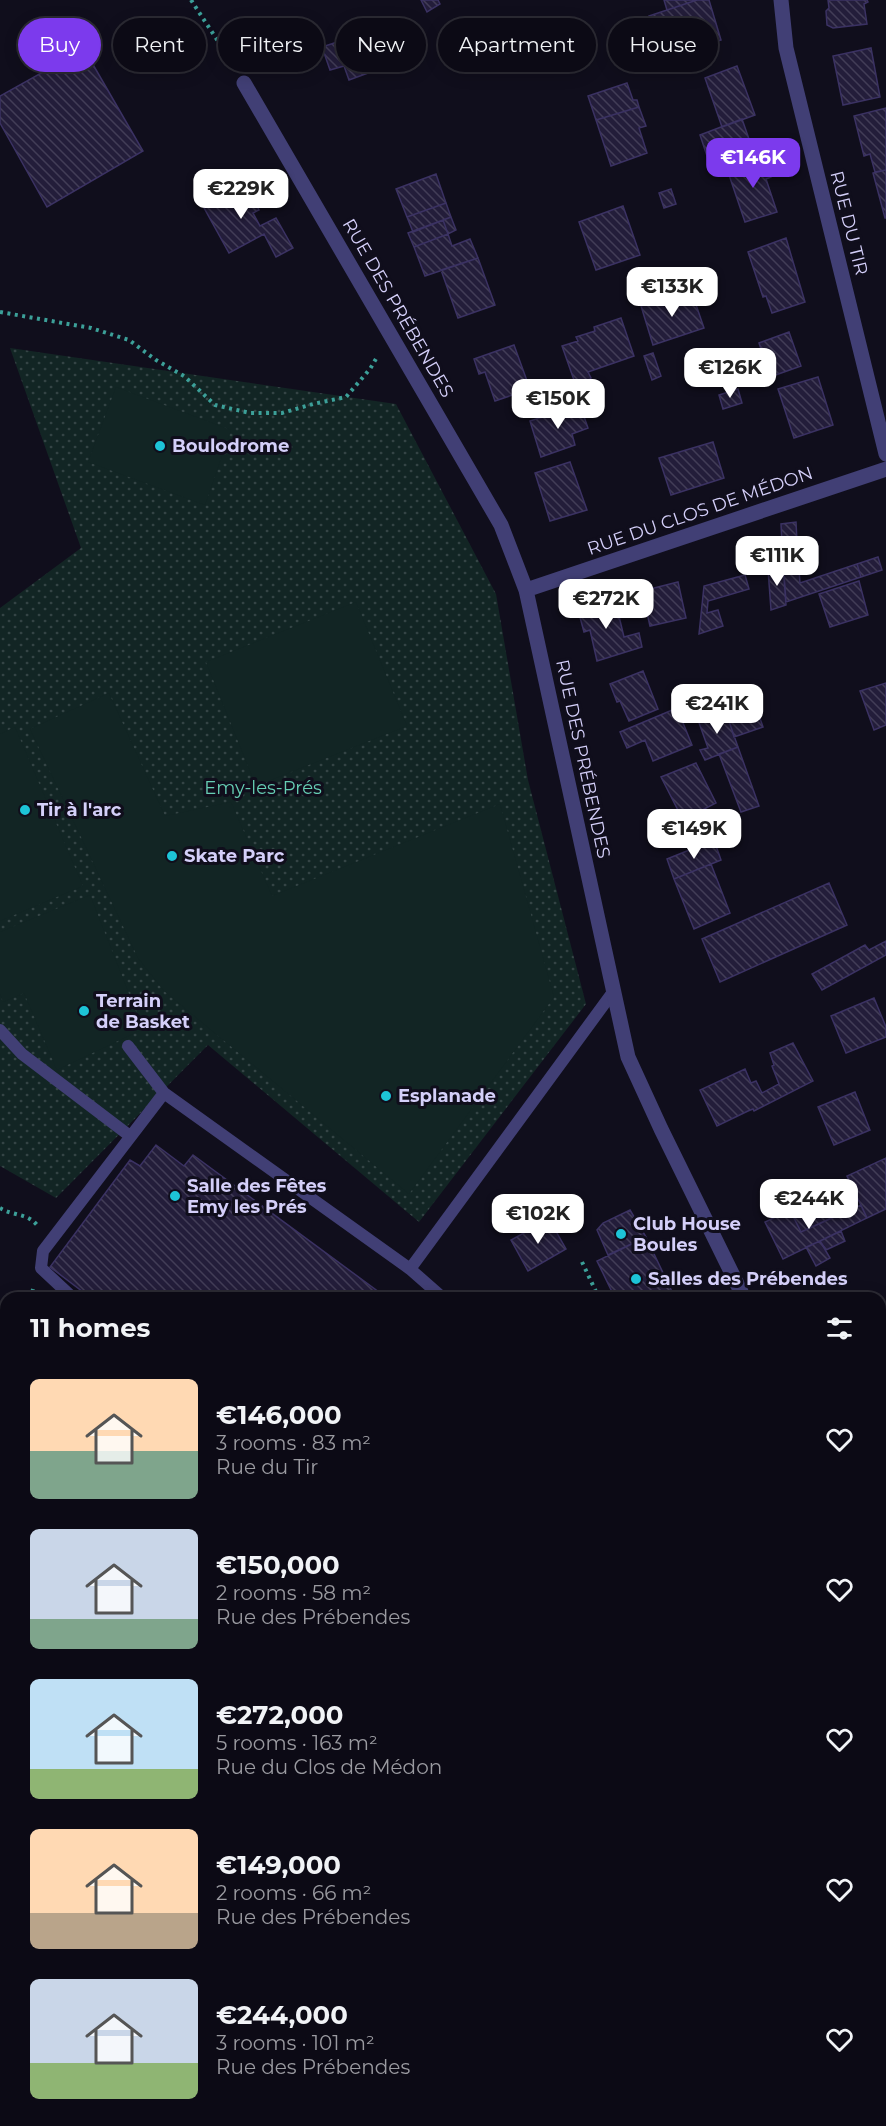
<!DOCTYPE html>
<meta charset="utf-8">
<style>
:root{--surface:#0c0a15;--page:#15131e;--text:#f1f3f6;--muted:#9a9aa0;--line:#2c2b34;--accent:#7c3aed}
body{margin:0;font-family:Montserrat,sans-serif;background:var(--page);color:var(--text);height:100vh;display:flex;flex-direction:column;font-size:22px;white-space:nowrap}
*{box-sizing:border-box;margin:0}
p{font-size:20px;color:var(--muted)}
.icon{flex:none;width:33px;height:33px;fill:none;stroke:currentColor;stroke-width:2;stroke-linecap:round;stroke-linejoin:round}
.map{position:relative;flex:1;overflow:hidden}
.panel{position:absolute;left:0px;top:1292px;width:886px;height:836px;display:flex;flex-direction:column;background:var(--surface);border-radius:18px 18px 0 0;box-shadow:0 3px 15px #0003,0 0 0 2px var(--line)}
.panel>*{flex:none}
.banner{position:absolute;left:18px;top:18px;width:850px;height:54px;display:flex;gap:12px}
.price{position:absolute;translate:-50% -51px;padding:0 14px;border-radius:12px;background:#fff;color:#222;font-size:20px;line-height:39px;filter:drop-shadow(0 2px 3px #0008)}
.price::after{content:'';position:absolute;left:50%;top:36px;width:18px;height:14px;margin-left:-9px;background:inherit;clip-path:polygon(0 0,100% 0,50% 100%)}
.price.active{background:var(--accent);color:#fff}
ul{padding:0;list-style:none}
li{display:flex;align-items:center;gap:18px;height:150px;padding:0 30px}
li span{display:grid;place-items:center;flex:none;width:168px;height:120px;border-radius:9px;color:#555}
li>.icon{margin-inline-start:auto}
span .icon{width:72px;height:72px;fill:#fffc;stroke-width:1}
li b{font-size:26px}
h2{display:flex;justify-content:space-between;align-items:center;height:72px;padding:0 30px;font-size:26px}
.tag{padding:0 21px;border-radius:27px;background:var(--surface);box-shadow:0 3px 15px #0003,0 0 0 2px var(--line);font-size:21px;line-height:54px}
.tag.active{background:var(--accent);color:#fff}
.map>svg:first-child{display:block}
.park{fill:url(#park-dots)}
.pitch{fill:#122524}
.building{fill:url(#building-back-hatch);stroke:#3b3263;stroke-width:1.5}
.lines{fill:none;stroke-linecap:round;stroke-linejoin:round}
.path{stroke:#3ca099;stroke-width:4;stroke-dasharray:3 4.5;stroke-linecap:butt}
.lane{stroke:#413f75;stroke-width:12}
.street{stroke:#413f75;stroke-width:15}
.secondary{stroke:#7673ec;stroke-width:15}
.poi-dot{fill:#1dc4d7;stroke:#100e1c;stroke-width:2}
.labels{text-anchor:middle;stroke-width:6;stroke-linejoin:round;paint-order:stroke}
.street-label{font-size:18px;fill:#d4cff9;stroke:#100e1c}
.poi-label{font-size:18px;font-weight:bold;fill:#d4cff9;stroke:#100e1c;text-anchor:start}
.park-label{font-size:18px;fill:#66ceb4;stroke:#100e1c}
</style>
<div class="map">
<svg width="886" height="2126" viewBox="0 0 886 2126">
<defs>
<pattern id="park-dots" width="8" height="8" patternUnits="userSpaceOnUse" patternTransform="scale(1.5)"><rect width="8" height="8" fill="#122524"/><path d="M2 2h.1M6 6h.1" fill="none" stroke="#344445" stroke-width="1.8" stroke-linecap="round"/></pattern>
<pattern id="building-back-hatch" width="6" height="6" patternUnits="userSpaceOnUse" patternTransform="scale(1.5)"><rect width="6" height="6" fill="#231d3a"/><path d="M-1 5l2 2M0 0l6 6M5-1l2 2" fill="none" stroke="#423d57"/></pattern>
</defs>
<rect width="100%" height="100%" fill="#100e1c"/>
<path class="park" d="M10 348 396 404 496 594 528 780 586 1004 419 1222 208 1045 56 1198 0 1166V608L81 548Z"/>
<path class="pitch" d="M116 387 231 430 205 505 88 462Z
M356 602 407 726 256 786 206 662Z
M109 693 165 816 231 802 272 896 500 804 554 997 409 1194 164 991 138 958 30 729Z
M15 727 83 886 0 921V734Z
M90 895 143 1029 57 1070 24 993 3 1002 0 994V932Z"/>
<path class="building" d="M421 0H438L440 4 427 12Z
M664 0H697L667 10Z
M697 0H709L721 40 676 53 671 37 658 41 649 16Z
M828 0H867L868 2 864 4 867 24 833 28 827 25 826 11 829 8Z
M377 29 390 65 349 80 344 66 330 70 322 47Z
M871 48 880 97 843 105 833 56Z
M84 49 143 151 47 207 0 123V96Z
M548 50 554 68 539 73 533 55Z
M737 66 755 115 722 127 705 78Z
M627 83 633 100H637L639 107 596 120 588 96Z
M639 107 646 126 639 128 647 153 611 166 596 120Z
M886 108V170L875 172 870 154 864 156 854 116Z
M742 119 756 159 713 174 700 135Z
M764 157 771 177 766 179 777 212 745 222 727 169Z
M886 170V218H885L873 173Z
M436 174 446 203 407 217 396 189Z
M230 179 243 200 252 196 259 210 253 213 260 226 276 218 293 248 276 257 264 234 229 253 198 197Z
M671 189 676 204 664 208 659 193Z
M446 203 451 217 413 232 407 217Z
M623 206 640 255 596 270 579 222Z
M451 217 456 230 448 234 443 220Z
M443 220 448 234 414 247 408 233Z
M448 234 452 246 470 239 478 258 425 276 414 247Z
M786 238 805 302 772 313 766 296 763 297 748 252Z
M478 258 495 305 458 318 441 270Z
M692 293 704 328 653 345 641 306 667 296 668 302Z
M621 318 634 356 588 372 591 378 589 381 578 385 575 383 562 346 578 341 576 337 595 331 594 327Z
M789 332 801 366 770 377 759 343Z
M514 345 530 389 495 401 485 372 479 374 474 359Z
M653 353 661 376 652 380 644 356Z
M818 377 833 425 794 438 778 389Z
M738 389 742 403 723 409 719 395Z
M580 405 588 428 572 434 575 445 541 457 530 421Z
M713 442 724 478 671 495 659 458Z
M570 462 587 510 550 521 535 473Z
M796 522 797 542 782 543 781 524Z
M797 542 798 555 783 560 782 543Z
M798 555 800 583 857 564 861 577 786 602 783 560Z
M878 557 882 570 861 577 857 564Z
M783 565 786 605 771 610 768 569Z
M745 575 749 589 708 601 707 613 718 610 723 626 699 634 704 586Z
M859 581 868 615 830 627 819 594Z
M678 582 686 618 650 626 642 591Z
M607 596 611 613 618 612 624 637 639 633 642 647 597 661 590 630 584 632 578 610 586 608 584 602Z
M643 671 658 709 629 721 620 701 617 702 610 684Z
M886 683V725L874 730 860 691Z
M753 698 763 727 734 737 725 707Z
M677 708 692 745 653 761 645 740 627 748 620 732Z
M725 710 738 747 705 760 700 750 708 748 698 720Z
M738 747 759 806 741 812 719 754Z
M696 763 716 803 683 820 661 777Z
M714 840 721 860 674 879 667 859Z
M711 864 730 913 694 929 674 879Z
M829 883 847 925 720 982 702 939Z
M886 941V955L822 990 812 974 865 945 869 950Z
M874 998 886 1027V1037L846 1053 831 1016Z
M793 1043 813 1081 754 1111 753 1109 748 1111 717 1126 700 1090 745 1069 751 1083 756 1081 762 1093 779 1084 772 1066 774 1065 770 1053Z
M855 1092 870 1130 834 1145 818 1107Z
M156 1145 184 1166 193 1155 387 1298H91L50 1267 130 1160 140 1166Z
M886 1158V1209L867 1218 847 1176Z
M806 1202 813 1215 835 1205 840 1214 801 1232 790 1210Z
M861 1205 867 1218 783 1259 765 1222 790 1210 801 1232Z
M630 1210 646 1237 608 1255 597 1230 603 1223Z
M549 1219 566 1249 528 1271 511 1240Z
M841 1231 845 1241 826 1250 820 1241Z
M646 1237 675 1298H615L597 1261Z
M820 1241 830 1258 816 1266 806 1247Z
M6 1821V1854L0 1850V1832Z
M0 1850 6 1854V1877L0 1885Z
M405 2121H448L452 2126H409Z
M702 2121H727L720 2126H705Z"/>
<g class="lines">
<path class="path" d="M191 0 233 64
M0 312 91 328 129 340 156 360 184 376 215 405 250 413H282L313 404 346 397 370 369 377 357
M0 1208C13 1216 27 1213 37 1225
M582 1262 599 1298
M31 1298 33 1289
M0 1340 6 1342
M880 1579 886 1578
M880 1650H886
M0 1692 6 1696"/>
<path class="lane" d="M0 1030 22 1054 130 1136
M128 1046 164 1093 410 1269 443 1298
M410 1269 613 992
M73 1298 41 1268 43 1251 164 1093
M495 2121 499 2126
M600 2121 613 2126
M559 2126 573 2121"/>
<path class="street" d="M781 0 786 48 886 454
M244 83 501 525 526 590 628 1057 661 1129 744 1298
M526 590 886 469"/>
<path class="secondary" d="M880 1409 886 1405
M139 2126 144 2121"/>
</g>
<g class="poi-dot">
<circle cx="160" cy="446" r="6"/>
<circle cx="25" cy="810" r="6"/>
<circle cx="172" cy="856" r="6"/>
<circle cx="84" cy="1011" r="6"/>
<circle cx="386" cy="1096" r="6"/>
<circle cx="175" cy="1196" r="6"/>
<circle cx="621" cy="1234" r="6"/>
<circle cx="636" cy="1279" r="6"/>
</g>
<g class="labels">
<g class="street-label">
<text transform="translate(849 223) rotate(76)" y="6">RUE DU TIR</text>
<text transform="translate(398 308) rotate(60)" y="6">RUE DES PRÉBENDES</text>
<text transform="translate(700 511) rotate(-19)" y="6">RUE DU CLOS DE MÉDON</text>
<text transform="translate(583 759) rotate(78)" y="6">RUE DES PRÉBENDES</text>
</g>
<g class="poi-label">
<text x="172" y="452">Boulodrome</text>
<text x="37" y="816">Tir à l'arc</text>
<text x="184" y="862">Skate Parc</text>
<text x="96" y="1007">Terrain<tspan x="96" dy="21">de Basket</tspan></text>
<text x="398" y="1102">Esplanade</text>
<text x="187" y="1192">Salle des Fêtes<tspan x="187" dy="21">Emy les Prés</tspan></text>
<text x="633" y="1230">Club House<tspan x="633" dy="21">Boules</tspan></text>
<text x="648" y="1285">Salles des Prébendes</text>
</g>
<g class="park-label">
<text x="263" y="794">Emy-les-Prés</text>
</g>
</g>
</svg>
<b class="price active" style="left:753px;top:189px">€146K</b>
<b class="price" style="left:241px;top:220px">€229K</b>
<b class="price" style="left:672px;top:318px">€133K</b>
<b class="price" style="left:730px;top:399px">€126K</b>
<b class="price" style="left:558px;top:430px">€150K</b>
<b class="price" style="left:777px;top:587px">€111K</b>
<b class="price" style="left:606px;top:630px">€272K</b>
<b class="price" style="left:717px;top:735px">€241K</b>
<b class="price" style="left:694px;top:860px">€149K</b>
<b class="price" style="left:809px;top:1230px">€244K</b>
<b class="price" style="left:538px;top:1245px">€102K</b>
<div class="banner">
<a class="tag active">Buy</a>
<a class="tag">Rent</a>
<a class="tag">Filters</a>
<a class="tag">New</a>
<a class="tag">Apartment</a>
<a class="tag">House</a>
</div>
<section class="panel">
<h2>11 homes<svg class="icon" aria-label="filters" viewBox="0 0 24 24"><path d="M4 7h16M4 17h16"/><circle cx="9" cy="7" r="2"/><circle cx="15" cy="17" r="2"/></svg></h2>
<ul>
<li><span style="background:linear-gradient(#ffd9b3 60%,#7fa58c 0)"><svg class="icon" aria-label="home" viewBox="0 0 24 24"><path d="M3 11l9-7 9 7M6 9v11h12V9"/></svg></span><div><b>€146,000</b><p>3 rooms · 83 m²</p><p>Rue du Tir</p></div><svg class="icon" aria-label="heart" viewBox="0 0 24 24"><path d="M12 20l-8-8c-3-5 5-10 8-4 3-6 11-1 8 4z"/></svg></li>
<li><span style="background:linear-gradient(#c9d6e8 75%,#7fa58c 0)"><svg class="icon" aria-label="home" viewBox="0 0 24 24"><path d="M3 11l9-7 9 7M6 9v11h12V9"/></svg></span><div><b>€150,000</b><p>2 rooms · 58 m²</p><p>Rue des Prébendes</p></div><svg class="icon" aria-label="heart" viewBox="0 0 24 24"><path d="M12 20l-8-8c-3-5 5-10 8-4 3-6 11-1 8 4z"/></svg></li>
<li><span style="background:linear-gradient(#bfe0f5 75%,#8fb573 0)"><svg class="icon" aria-label="home" viewBox="0 0 24 24"><path d="M3 11l9-7 9 7M6 9v11h12V9"/></svg></span><div><b>€272,000</b><p>5 rooms · 163 m²</p><p>Rue du Clos de Médon</p></div><svg class="icon" aria-label="heart" viewBox="0 0 24 24"><path d="M12 20l-8-8c-3-5 5-10 8-4 3-6 11-1 8 4z"/></svg></li>
<li><span style="background:linear-gradient(#ffd9b3 70%,#b9a48a 0)"><svg class="icon" aria-label="home" viewBox="0 0 24 24"><path d="M3 11l9-7 9 7M6 9v11h12V9"/></svg></span><div><b>€149,000</b><p>2 rooms · 66 m²</p><p>Rue des Prébendes</p></div><svg class="icon" aria-label="heart" viewBox="0 0 24 24"><path d="M12 20l-8-8c-3-5 5-10 8-4 3-6 11-1 8 4z"/></svg></li>
<li><span style="background:linear-gradient(#c9d6e8 70%,#8fb573 0)"><svg class="icon" aria-label="home" viewBox="0 0 24 24"><path d="M3 11l9-7 9 7M6 9v11h12V9"/></svg></span><div><b>€244,000</b><p>3 rooms · 101 m²</p><p>Rue des Prébendes</p></div><svg class="icon" aria-label="heart" viewBox="0 0 24 24"><path d="M12 20l-8-8c-3-5 5-10 8-4 3-6 11-1 8 4z"/></svg></li>
</ul>
</section>
</div>
